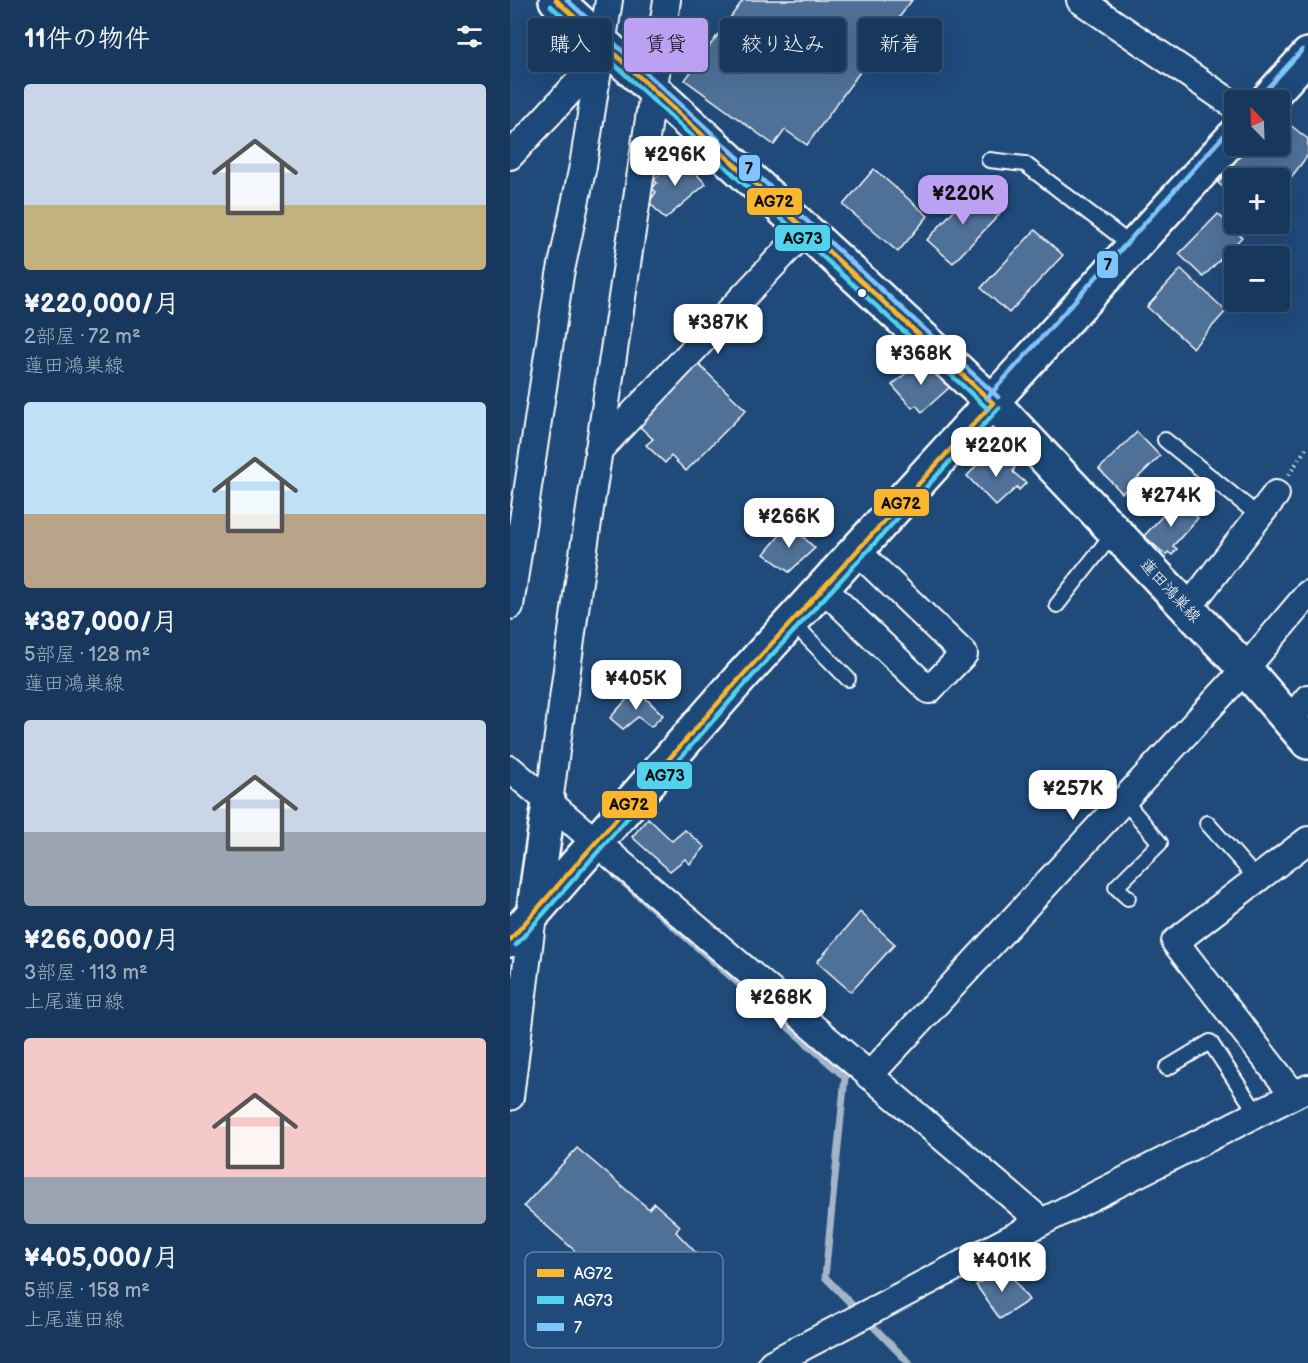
<!DOCTYPE html>
<html lang="ja">
<meta charset="utf-8">
<style>
:root{--surface:#17385c;--page:#203f62;--text:#f1f3f6;--muted:#9eacbb;--line:#365272;--accent:#bca0f2}
body{margin:0;font-family:"Balsamiq Sans","Klee One",sans-serif;background:var(--page);color:var(--text);height:100vh;display:flex;flex-direction:column;font-size:22px;white-space:nowrap}
*{box-sizing:border-box;margin:0}
p{font-size:20px;color:var(--muted)}
.icon{flex:none;width:33px;height:33px;fill:none;stroke:currentColor;stroke-width:2;stroke-linecap:round;stroke-linejoin:round}
.map{position:relative;flex:1;overflow:hidden}
.details{display:flex;flex-direction:column;background:var(--surface);width:510px}
.details>*{flex:none}
.banner{position:absolute;left:18px;top:18px;width:570px;height:54px;display:flex;gap:12px}
.needle{width:39px;rotate:337deg}
.buttons{position:absolute;left:714px;top:90px;display:grid;gap:12px}
.buttons a{display:grid;place-items:center;width:66px;height:66px;border-radius:6px;background:var(--surface);box-shadow:0 6px 24px #0002,0 0 0 2px var(--line);font-size:30px}
.price{position:absolute;translate:-50% -51px;padding:0 14px;border-radius:12px;background:#fff;color:#222;font-size:20px;line-height:39px;filter:drop-shadow(0 2px 3px #0008)}
.price::after{content:'';position:absolute;left:50%;top:36px;width:18px;height:14px;margin-left:-9px;background:inherit;clip-path:polygon(0 0,100% 0,50% 100%)}
.price.on{background:var(--accent);color:#111}
ul{padding:0;list-style:none}
li{display:grid;align-content:center;gap:12px;height:318px;padding:0 24px}
li span{display:grid;place-items:center;height:186px;border-radius:6px;color:#555}
li>.icon{margin-inline-start:auto}
span .icon{width:108px;height:108px;fill:#fffc;stroke-width:1}
li b{font-size:26px}
h2{display:flex;justify-content:space-between;align-items:center;height:72px;padding:0 24px;font-size:26px}
.chip{padding:0 21px;border-radius:6px;background:var(--surface);box-shadow:0 6px 24px #0002,0 0 0 2px var(--line);font-size:21px;line-height:54px}
.chip.on{background:var(--accent);color:#111}
main{display:flex;flex:1;min-height:0}
.map>svg:first-child{display:block}
.lines{fill:none;stroke-linecap:round;stroke-linejoin:round}
.stream{stroke:#a3b5c8;stroke-width:7}
.building{fill:#507197;stroke:#fff;stroke-width:1.5}
.lane-casing{stroke:#fff;stroke-width:18}
.street-casing{stroke:#fff;stroke-width:30}
.secondary-casing{stroke:#fff;stroke-width:38}
.path{stroke:#fff;stroke-width:4;stroke-dasharray:1.5 4.5;stroke-linecap:butt}
.lane{stroke:#1f4a7a;stroke-width:14}
.street{stroke:#1f4a7a;stroke-width:26}
.secondary{stroke:#1f4a7a;stroke-width:33}
.bus-1-casing{stroke:#1f4a7a;stroke-width:9}
.bus-2-casing{stroke:#1f4a7a;stroke-width:9}
.bus-3-casing{stroke:#1f4a7a;stroke-width:9}
.bus-1{stroke:#fab62d;stroke-width:4.5}
.bus-2{stroke:#53d2ee;stroke-width:4.5}
.bus-3{stroke:#80c4ff;stroke-width:4.5}
.bus-dot{fill:#fff;stroke:#1f4a7a;stroke-width:2}
.labels{text-anchor:middle;stroke-width:6;stroke-linejoin:round;paint-order:stroke}
.street-label{font-size:16px;fill:#fff;stroke:#1f4a7a}
.key{fill:#1f4a7a;stroke:#6280a2;stroke-width:1.5}
.key-label{font-size:16px;fill:#fff}
.line-badge{stroke:#1f4a7a;stroke-width:2}
.pale-badge-label{font-size:16px;text-anchor:middle;font-weight:bold;fill:#111}
</style>
<main>
<section class="details">
<h2>11件の物件<svg class="icon" aria-label="filters" viewBox="0 0 24 24"><path d="M4 7h16M4 17h16"/><circle cx="9" cy="7" r="2"/><circle cx="15" cy="17" r="2"/></svg></h2>
<ul>
<li><span style="background:linear-gradient(#c9d6e8 65%,#c2b280 0)"><svg class="icon" aria-label="home" viewBox="0 0 24 24"><path d="M3 11l9-7 9 7M6 9v11h12V9"/></svg></span><div><b>¥220,000/月</b><p>2部屋 · 72 m²</p><p>蓮田鴻巣線</p></div></li>
<li><span style="background:linear-gradient(#bfe0f5 60%,#b9a48a 0)"><svg class="icon" aria-label="home" viewBox="0 0 24 24"><path d="M3 11l9-7 9 7M6 9v11h12V9"/></svg></span><div><b>¥387,000/月</b><p>5部屋 · 128 m²</p><p>蓮田鴻巣線</p></div></li>
<li><span style="background:linear-gradient(#c9d6e8 60%,#9aa5b1 0)"><svg class="icon" aria-label="home" viewBox="0 0 24 24"><path d="M3 11l9-7 9 7M6 9v11h12V9"/></svg></span><div><b>¥266,000/月</b><p>3部屋 · 113 m²</p><p>上尾蓮田線</p></div></li>
<li><span style="background:linear-gradient(#f6c9c9 75%,#9aa5b1 0)"><svg class="icon" aria-label="home" viewBox="0 0 24 24"><path d="M3 11l9-7 9 7M6 9v11h12V9"/></svg></span><div><b>¥405,000/月</b><p>5部屋 · 158 m²</p><p>上尾蓮田線</p></div></li>
</ul>
</section>
<div class="map">
<svg width="798" height="1363" viewBox="0 0 798 1363">
<rect width="100%" height="100%" fill="#1f4a7a"/>
<filter id="ink" filterUnits="userSpaceOnUse"><feTurbulence type="fractalNoise" baseFrequency=".0167" numOctaves="2"/><feDisplacementMap in="SourceGraphic" scale="12" xChannelSelector="R" yChannelSelector="G"/><feConvolveMatrix kernelMatrix="1 2 1 2 8 2 1 2 1" color-interpolation-filters="sRGB"/></filter>
<g filter="url(#ink)">
<g class="lines">
<path class="stream" d="M105 875 335 1077 315 1277 349 1312
M357 1320 399 1363"/>
</g>
<path class="building" d="M233 0H402L297 145 275 130 264 145 175 80Z
M770 117 798 139V155L770 192V178H724V196L708 183 738 146H770Z
M169 156 196 184 155 219 139 202 146 192 142 188 147 183 144 180Z
M364 169 418 216 388 252 333 205Z
M463 189 490 214 443 263 417 240Z
M708 214 732 237 693 277 669 254Z
M525 230 553 255 499 313 471 288Z
M671 269 716 311 683 348 637 307Z
M414 358 440 387 412 412 406 405 402 408 382 385Z
M187 363 236 410 176 471 161 456 155 463 136 445 143 439 127 424Z
M627 432 650 456 612 493 589 469Z
M476 455 492 456 505 467 503 472 516 483 509 490 507 487 486 506 457 476Z
M668 499 688 518 663 546 667 549 662 555 658 552 656 555 634 536Z
M279 524 305 548 279 572 254 554Z
M126 689 153 715 141 727 128 717 113 729 100 718Z
M138 818 162 841 175 830 195 847 180 864 175 859 160 871 122 837Z
M350 912 385 944 341 992 307 962Z
M67 1148 139 1209 144 1203 170 1226 166 1232 190 1257 138 1315 14 1206Z
M495 1267 519 1300 490 1319 466 1285Z"/>
<g class="lines">
<defs>
<path id="lane" d="M479 160 515 164 624 247
M655 440 749 516
M547 605 605 531
M282 622 338 679
M613 799 650 843 606 887 618 898
M697 823 747 879
M657 1068 700 1042 748 1115"/>
<path id="street" d="M570 0 724 105
M0 156 89 60
M88 451 297 229
M313 588 419 690 454 654 347 551
M0 606 50 275 73 166 99 0
M678 608 766 494
M780 720 798 698
M0 769 532 1222
M39 803 68 588 157 0
M359 1076 735 669 798 594
M784 1095 665 942 798 840
M0 1097 23 915
M262 1363 532 1222 798 1088"/>
<path id="secondary" d="M46 0 483 403 735 669 798 742
M757 100 798 55
M23 915 39 803
M0 940 231 677 724 136"/>
</defs>
<use href="#lane" class="lane-casing"/>
<use href="#street" class="street-casing"/>
<use href="#secondary" class="secondary-casing"/>
<path class="path" d="M779 475 798 445"/>
<use href="#lane" class="lane"/>
<use href="#street" class="street"/>
<use href="#secondary" class="secondary"/>
<defs>
<path id="bus-1" d="M46 0 483 403
M0 940 231 677 483 403"/>
<path id="bus-2" d="M41 6 478 409
M6 945 237 682 489 408"/>
<path id="bus-3" d="M57 0 488 397
M751 95 792 50
M477 398 718 131"/>
</defs>
<use href="#bus-1" class="bus-1-casing"/>
<use href="#bus-2" class="bus-2-casing"/>
<use href="#bus-3" class="bus-3-casing"/>
<use href="#bus-1" class="bus-1"/>
<use href="#bus-2" class="bus-2"/>
<use href="#bus-3" class="bus-3"/>
</g>
</g>
<circle class="bus-dot" cx="352" cy="293" r="5"/>
<g class="labels">
<g class="street-label">
<text transform="translate(661 590) rotate(47)" y="6">蓮田鴻巣線</text>
</g>
</g>
<rect x="15" y="1252" width="198" height="96" rx="9" class="key"/>
<rect x="27" y="1269" width="27" height="8" fill="#fab62d"/>
<rect x="27" y="1296" width="27" height="8" fill="#53d2ee"/>
<rect x="27" y="1323" width="27" height="8" fill="#80c4ff"/>
<g class="key-label">
<text x="64" y="1279">AG72</text>
<text x="64" y="1306">AG73</text>
<text x="64" y="1333">7</text>
</g>
<g class="line-badge">
<rect x="228" y="154" width="23" height="28" rx="6" fill="#80c4ff"/>
<rect x="236" y="187" width="57" height="29" rx="6" fill="#fab62d"/>
<rect x="264" y="224" width="57" height="28" rx="6" fill="#53d2ee"/>
<rect x="586" y="250" width="23" height="29" rx="6" fill="#80c4ff"/>
<rect x="363" y="488" width="57" height="29" rx="6" fill="#fab62d"/>
<rect x="126" y="761" width="57" height="29" rx="6" fill="#53d2ee"/>
<rect x="91" y="790" width="57" height="29" rx="6" fill="#fab62d"/>
</g>
<g class="pale-badge-label">
<text x="239" y="174">7</text>
<text x="264" y="207">AG72</text>
<text x="293" y="244">AG73</text>
<text x="598" y="270">7</text>
<text x="391" y="509">AG72</text>
<text x="155" y="781">AG73</text>
<text x="119" y="810">AG72</text>
</g>
</svg>
<div class="buttons">
<a><svg class="needle" viewBox="-14 -14 28 28"><path d="M0-13l5 13h-10z" fill="#e53935"/><path d="M0 13l5-13h-10z" fill="#9eacbb"/></svg></a>
<a>+</a>
<a>−</a>
</div>
<b class="price" style="left:165px;top:187px">¥296K</b>
<b class="price on" style="left:453px;top:226px">¥220K</b>
<b class="price" style="left:208px;top:355px">¥387K</b>
<b class="price" style="left:411px;top:386px">¥368K</b>
<b class="price" style="left:486px;top:478px">¥220K</b>
<b class="price" style="left:661px;top:528px">¥274K</b>
<b class="price" style="left:279px;top:549px">¥266K</b>
<b class="price" style="left:126px;top:711px">¥405K</b>
<b class="price" style="left:563px;top:821px">¥257K</b>
<b class="price" style="left:271px;top:1030px">¥268K</b>
<b class="price" style="left:492px;top:1293px">¥401K</b>
<div class="banner">
<a class="chip">購入</a>
<a class="chip on">賃貸</a>
<a class="chip">絞り込み</a>
<a class="chip">新着</a>
</div>
</div>
</main>
